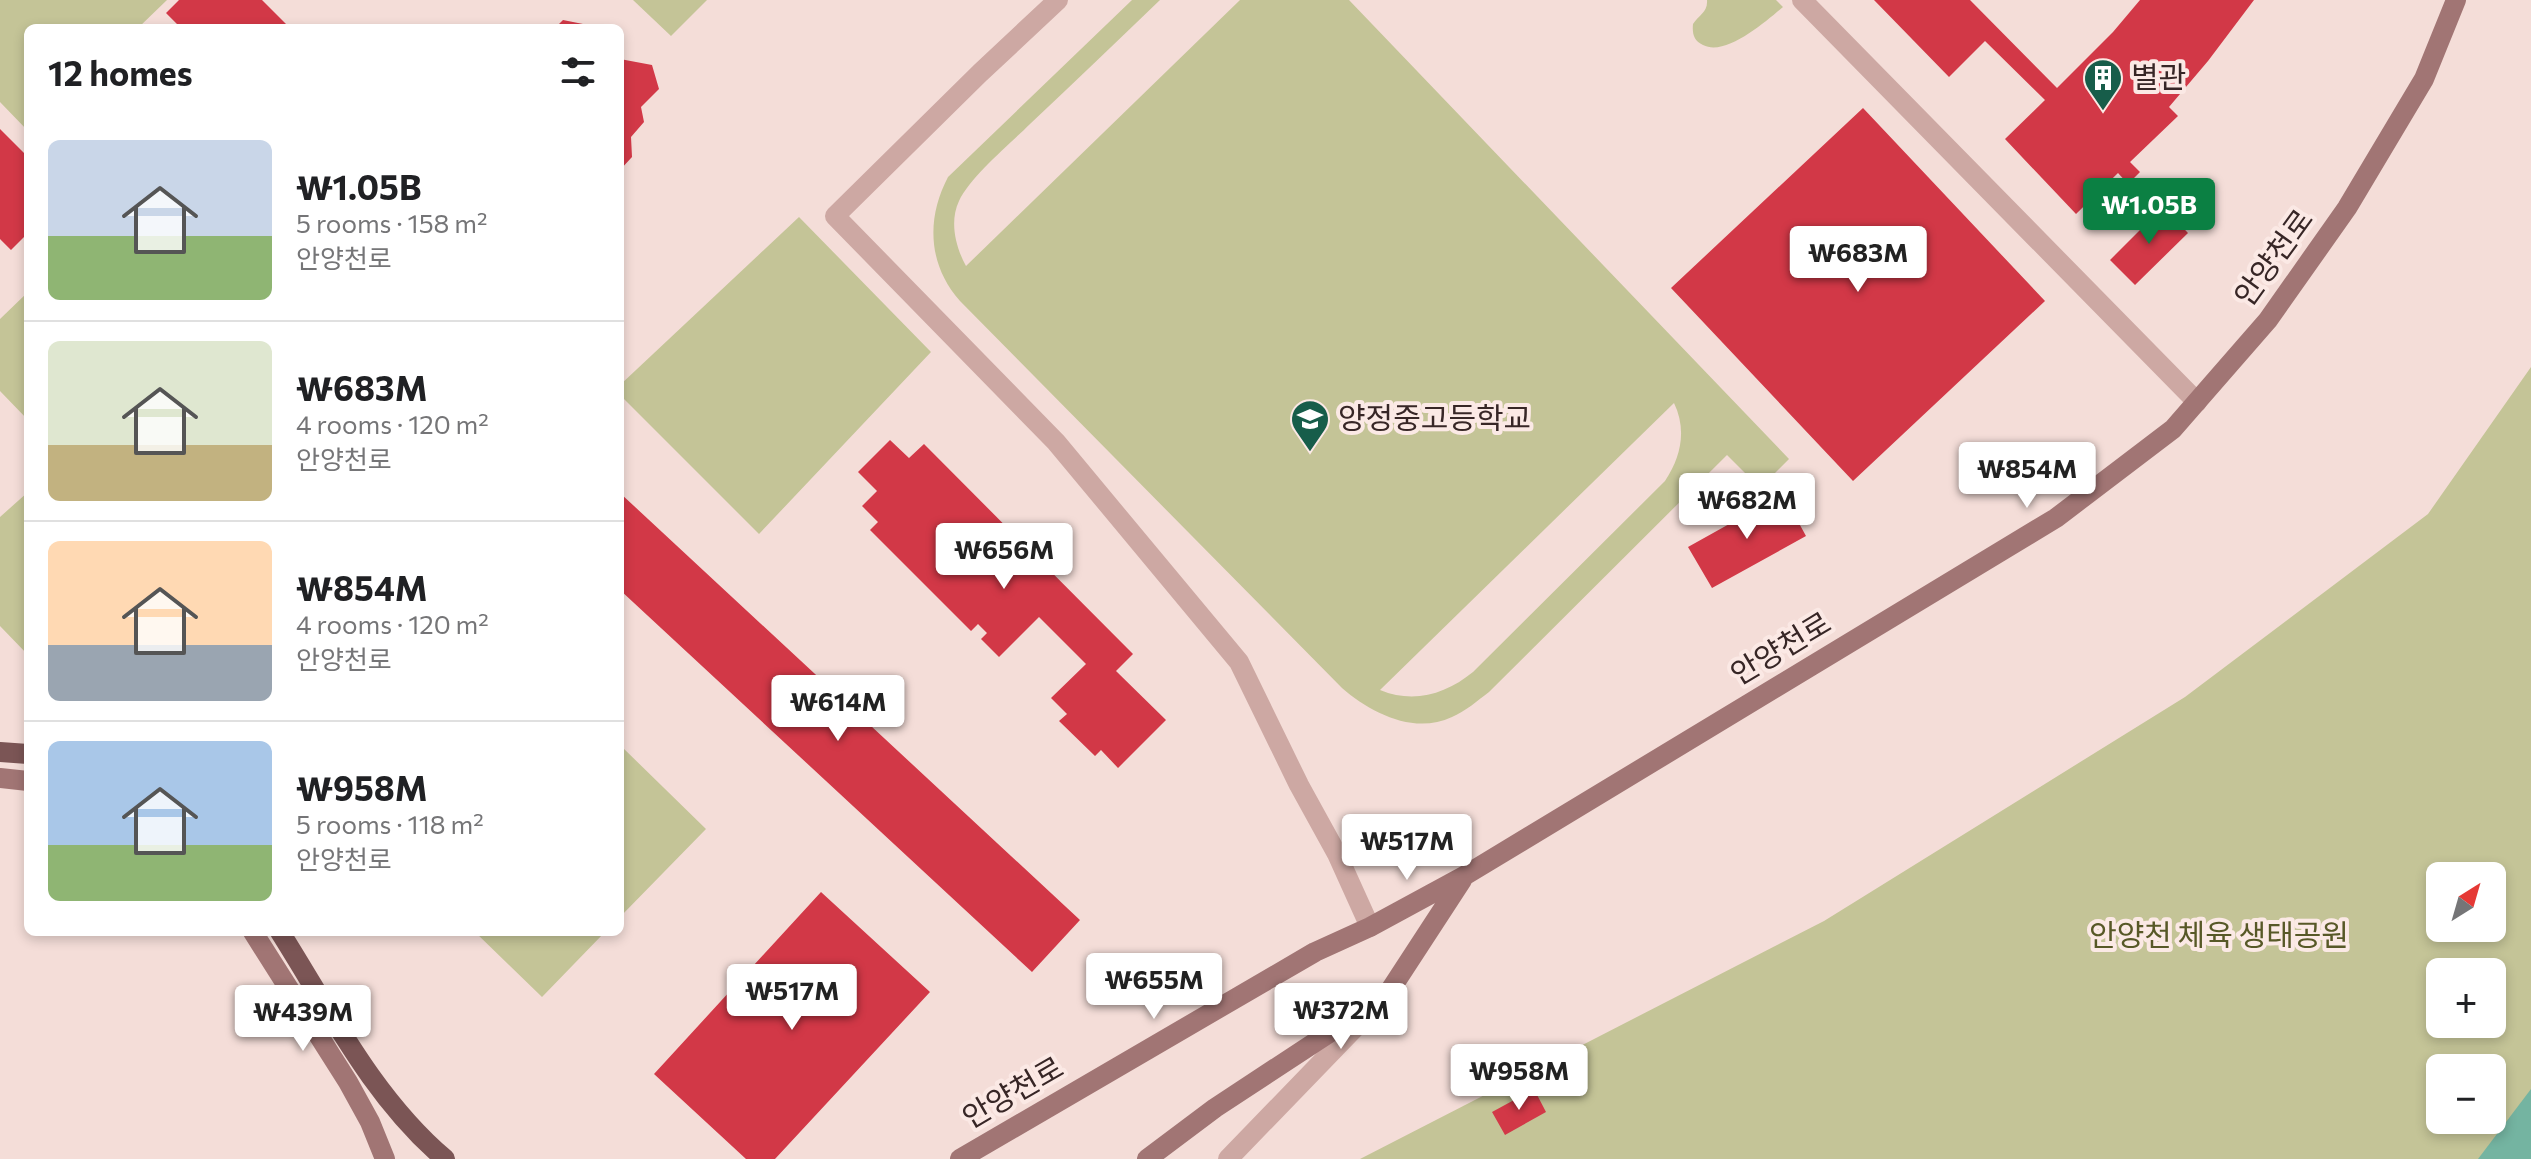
<!DOCTYPE html>
<meta charset="utf-8">
<style>
:root{--surface:#fff;--page:#f2f2f2;--text:#202124;--muted:#757577;--line:#e0e0e0;--accent:#0b8043}
body{margin:0;font-family:Commissioner,"Noto Sans KR",sans-serif;background:var(--page);color:var(--text);height:100vh;display:flex;flex-direction:column;font-size:30px;white-space:nowrap}
*{box-sizing:border-box;margin:0}
p{font-size:26px;color:var(--muted)}
.icon{flex:none;width:44px;height:44px;fill:none;stroke:currentColor;stroke-width:2;stroke-linecap:round;stroke-linejoin:round}
.map{position:relative;flex:1;overflow:hidden}
.sheet{position:absolute;left:24px;top:24px;width:600px;height:912px;display:flex;flex-direction:column;background:var(--surface);border-radius:12px;box-shadow:0 4px 12px #0003}
.sheet>*{flex:none}
.needle{width:52px;rotate:37deg}
.buttons{position:absolute;left:2426px;top:862px;display:grid;gap:16px}
.buttons a{display:grid;place-items:center;width:80px;height:80px;border-radius:12px;background:var(--surface);box-shadow:0 4px 12px #0003;font-size:40px}
.price{position:absolute;translate:-50% -68px;padding:0 18px;border-radius:8px;background:#fff;color:#222;font-size:26px;line-height:52px;filter:drop-shadow(0 2px 4px #0008)}
.price::after{content:'';position:absolute;left:50%;top:48px;width:24px;height:18px;margin-left:-12px;background:inherit;clip-path:polygon(0 0,100% 0,50% 100%)}
.price.selected{background:var(--accent);color:#fff}
ul{padding:0;list-style:none}
li{display:flex;align-items:center;gap:24px;height:200px;padding:0 24px}
li+li{border-top:2px solid var(--line)}
li span{display:grid;place-items:center;flex:none;width:224px;height:160px;border-radius:12px;color:#555}
li>.icon{margin-inline-start:auto}
span .icon{width:96px;height:96px;fill:#fffc;stroke-width:1}
li b{font-size:34px}
h2{display:flex;justify-content:space-between;align-items:center;height:96px;padding:0 24px;font-size:34px}
.map>svg:first-child{display:block}
.green{fill:#c4c497;fill-rule:evenodd}
.water{fill:#74b4a1}
.building{fill:#d23847}
.lines{fill:none;stroke-linecap:round;stroke-linejoin:round}
.lane{stroke:#cda8a3;stroke-width:20}
.secondary{stroke:#a17574;stroke-width:20}
.primary{stroke:#7b5555;stroke-width:20}
.labels{text-anchor:middle;stroke-width:8;stroke-linejoin:round;paint-order:stroke}
.poi-label{font-size:30px;fill:#372626;stroke:#fbe9e5;text-anchor:start}
.street-label{font-size:30px;fill:#372626;stroke:#fbe9e5}
.park-label{font-size:30px;fill:#575827;stroke:#fbe9e5}
</style>
<div class="map">
<svg width="2531" height="1159" viewBox="0 0 2531 1159">
<rect width="100%" height="100%" fill="#f4ddd8"/>
<path class="green" d="M0 0H167L138 28H28V131L0 102Z
M633 0H707L671 36Z
M1132 0H1160C1117 41 1074 83 1030 124 1010 144 971 176 959 201 949 222 956 248 966 266L1240 0H1349L1789 459 1760 488 1727 455 1489 692C1477 701 1466 711 1452 717 1414 735 1371 713 1342 688L960 301C928 265 926 219 948 177ZM1674 403C1687 430 1681 457 1665 481L1473 672C1446 694 1414 704 1380 690Z
M1707 0H1776L1783 7C1766 21 1726 57 1703 45 1694 41 1692 34 1693 24 1699 15 1708 12 1707 0Z
M799 217 931 352 759 534 620 395V385Z
M28 292V420L0 391V319Z
M2531 367V1159H1360L1824 921 2185 697 2428 514ZM2440 876H2492V928H2440ZM2440 972H2492V1024H2440ZM2440 1068H2492V1120H2440Z
M28 492V655L0 626V517Z
M620 745 706 829 620 917Z
M475 932H605L542 997Z"/>
<path class="water" d="M2531 1089V1159H2478Z"/>
<path class="building" d="M179 0H262L290 28H181L166 13Z
M1874 0H1970L2057 88 2113 32 2140 0H2254L2208 61 2169 107 2178 116 2130 162 2140 172 2128 184 2118 173 2076 214 2005 139 2045 100 1985 41 1949 77Z
M563 20 598 27V28H555Z
M620 59 652 65 659 89 641 107 644 122 631 137 632 157 620 170Z
M1863 108 2045 301 1853 481 1671 288Z
M0 129 28 157V233L11 250 0 239Z
M2163 207 2188 233 2135 285 2110 260Z
M890 440 909 458 924 444 1133 654 1116 671 1166 720 1118 768 1101 750 1095 756 1059 721 1067 714 1051 698 1086 664 1039 617 999 657 981 639 987 633 978 624 971 631 870 530 878 522 862 506 877 491 858 472Z
M620 493 1080 920 1032 972 620 590Z
M1783 494 1806 536 1712 588 1688 547Z
M821 892 930 992 775 1159H746L654 1074Z
M1534 1089 1546 1112 1505 1135 1492 1112Z"/>
<g class="lines">
<path class="lane" d="M1058 0 980 73 835 216 1056 442 1239 662 1299 785 1337 854 1370 927
M1802 0 2197 402
M1228 1159 1372 1010"/>
<path class="secondary" d="M0 778 28 781
M253 932 348 1082 370 1122 385 1159
M960 1159 1315 952 1370 927 1464 876 2056 518 2173 429 2268 320 2347 208 2424 79 2456 0
M1147 1159 1215 1108 1387 995 1462 880"/>
<path class="primary" d="M0 752 28 754
M280 932C330 1011 373 1098 445 1159"/>
</g>
<defs>
<symbol id="building-pin" viewBox="-11 -11 22 30"><path d="M0 17L-7.5 6A9.5 9.5 0 1 1 7.5 6Z" fill="#175d4a" stroke="#fbe9e5"/><path d="M-4-6H4V6H1V3H-1V6H-4ZM-2.5-4.3h1.7v1.8h-1.7ZM.8-4.3h1.7v1.8H.8ZM-2.5-1h1.7V.8h-1.7ZM.8-1h1.7V.8H.8Z" fill="#fff"/></symbol>
<symbol id="school-pin" viewBox="-11 -11 22 30"><path d="M0 17L-7.5 6A9.5 9.5 0 1 1 7.5 6Z" fill="#175d4a" stroke="#fbe9e5"/><path d="M0-5L7-2L0 1L-7-2ZM-4 1L0 2.5L4 1V4Q0 6-4 4Z" fill="#fff"/></symbol>
</defs>
<g fill-rule="evenodd">
<use href="#building-pin" x="2081" y="56" width="44" height="60"/>
<use href="#school-pin" x="1288" y="397" width="44" height="60"/>
</g>
<g class="labels">
<g class="poi-label">
<text x="2131" y="88">별관</text>
<text x="1338" y="429">양정중고등학교</text>
</g>
<g class="street-label">
<text transform="translate(2274 258) rotate(-54)" y="10">안양천로</text>
<text transform="translate(1781 649) rotate(-31)" y="10">안양천로</text>
<text transform="translate(1013 1093) rotate(-30)" y="10">안양천로</text>
</g>
<g class="park-label">
<text x="2219" y="946">안양천 체육 생태공원</text>
</g>
</g>
</svg>
<div class="buttons">
<a><svg class="needle" viewBox="-14 -14 28 28"><path d="M0-13l5 13h-10z" fill="#e53935"/><path d="M0 13l5-13h-10z" fill="#757577"/></svg></a>
<a>+</a>
<a>−</a>
</div>
<b class="price selected" style="left:2149px;top:246px">₩1.05B</b>
<b class="price" style="left:1858px;top:294px">₩683M</b>
<b class="price" style="left:2027px;top:510px">₩854M</b>
<b class="price" style="left:1747px;top:541px">₩682M</b>
<b class="price" style="left:1004px;top:591px">₩656M</b>
<b class="price" style="left:838px;top:743px">₩614M</b>
<b class="price" style="left:1407px;top:882px">₩517M</b>
<b class="price" style="left:1154px;top:1021px">₩655M</b>
<b class="price" style="left:792px;top:1032px">₩517M</b>
<b class="price" style="left:1341px;top:1051px">₩372M</b>
<b class="price" style="left:303px;top:1053px">₩439M</b>
<b class="price" style="left:1519px;top:1112px">₩958M</b>
<section class="sheet">
<h2>12 homes<svg class="icon" aria-label="filters" viewBox="0 0 24 24"><path d="M4 7h16M4 17h16"/><circle cx="9" cy="7" r="2"/><circle cx="15" cy="17" r="2"/></svg></h2>
<ul>
<li><span style="background:linear-gradient(#c9d6e8 60%,#8fb573 0)"><svg class="icon" aria-label="home" viewBox="0 0 24 24"><path d="M3 11l9-7 9 7M6 9v11h12V9"/></svg></span><div><b>₩1.05B</b><p>5 rooms · 158 m²</p><p>안양천로</p></div></li>
<li><span style="background:linear-gradient(#dfe7d0 65%,#c2b280 0)"><svg class="icon" aria-label="home" viewBox="0 0 24 24"><path d="M3 11l9-7 9 7M6 9v11h12V9"/></svg></span><div><b>₩683M</b><p>4 rooms · 120 m²</p><p>안양천로</p></div></li>
<li><span style="background:linear-gradient(#ffd9b3 65%,#9aa5b1 0)"><svg class="icon" aria-label="home" viewBox="0 0 24 24"><path d="M3 11l9-7 9 7M6 9v11h12V9"/></svg></span><div><b>₩854M</b><p>4 rooms · 120 m²</p><p>안양천로</p></div></li>
<li><span style="background:linear-gradient(#a9c7e8 65%,#8fb573 0)"><svg class="icon" aria-label="home" viewBox="0 0 24 24"><path d="M3 11l9-7 9 7M6 9v11h12V9"/></svg></span><div><b>₩958M</b><p>5 rooms · 118 m²</p><p>안양천로</p></div></li>
</ul>
</section>
</div>
